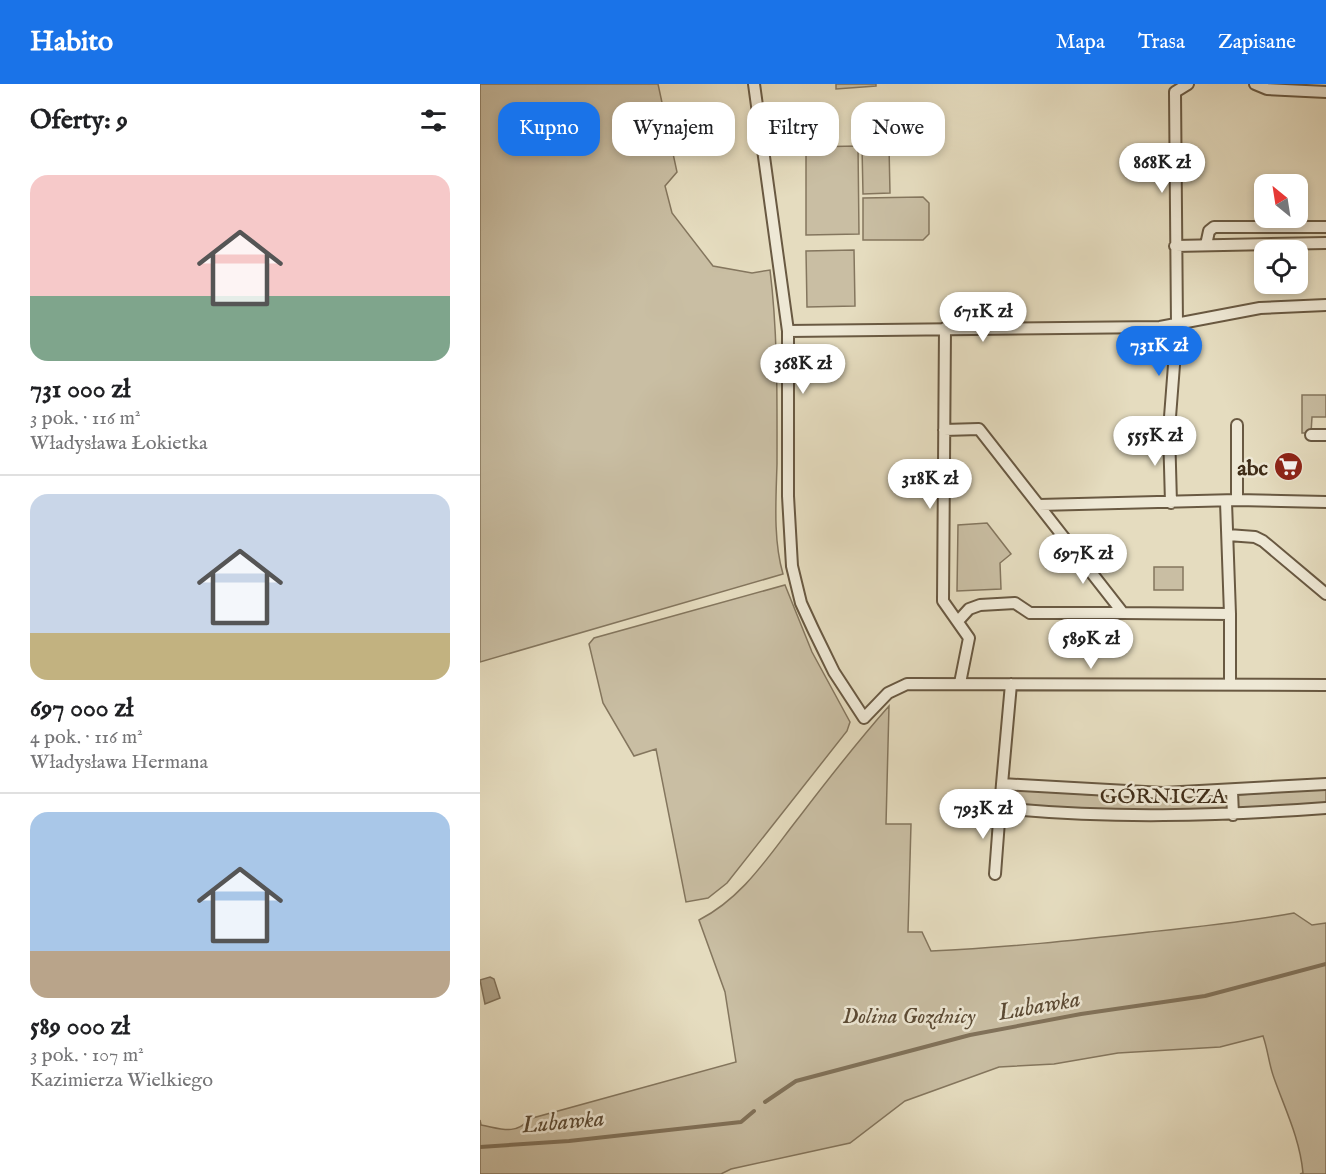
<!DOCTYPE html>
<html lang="pl">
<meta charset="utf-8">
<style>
:root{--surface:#fff;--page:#f6f6f6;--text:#202124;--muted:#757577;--line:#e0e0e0;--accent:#1a73e8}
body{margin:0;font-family:"IM FELL English",serif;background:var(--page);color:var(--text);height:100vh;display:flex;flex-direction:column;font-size:22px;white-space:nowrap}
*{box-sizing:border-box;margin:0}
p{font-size:20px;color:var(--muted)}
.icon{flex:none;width:33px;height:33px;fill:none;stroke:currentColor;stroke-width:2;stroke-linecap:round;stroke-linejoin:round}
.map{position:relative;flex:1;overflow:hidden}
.side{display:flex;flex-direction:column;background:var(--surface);width:480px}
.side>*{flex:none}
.hud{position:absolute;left:18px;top:18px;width:570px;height:54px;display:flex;gap:12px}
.needle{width:39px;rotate:330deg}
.buttons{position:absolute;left:774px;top:90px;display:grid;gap:12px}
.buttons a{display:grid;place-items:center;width:54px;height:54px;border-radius:12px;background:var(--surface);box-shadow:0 3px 9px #0003;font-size:30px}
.price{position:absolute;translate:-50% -51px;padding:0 14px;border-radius:21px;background:#fff;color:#222;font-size:20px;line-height:39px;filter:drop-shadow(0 2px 3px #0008)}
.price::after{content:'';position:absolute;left:50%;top:36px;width:18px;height:14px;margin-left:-9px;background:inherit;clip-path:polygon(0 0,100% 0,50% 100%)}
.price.current{background:var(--accent);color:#fff}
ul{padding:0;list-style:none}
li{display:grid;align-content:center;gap:12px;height:318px;padding:0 30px}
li+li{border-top:2px solid var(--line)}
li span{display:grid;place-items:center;height:186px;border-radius:18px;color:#555}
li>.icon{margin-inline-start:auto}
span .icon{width:108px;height:108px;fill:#fffc;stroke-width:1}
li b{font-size:26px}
h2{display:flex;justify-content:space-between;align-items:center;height:72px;padding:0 30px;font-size:26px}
.tag{padding:0 21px;border-radius:18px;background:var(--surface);box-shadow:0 3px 9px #0003;font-size:21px;line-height:54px}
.tag.current{background:var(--accent);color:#fff}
header{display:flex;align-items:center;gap:36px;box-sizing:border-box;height:84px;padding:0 30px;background:var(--accent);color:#fff}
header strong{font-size:28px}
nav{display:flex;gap:33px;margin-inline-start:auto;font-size:21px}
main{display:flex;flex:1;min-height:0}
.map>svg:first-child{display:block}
.green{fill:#c9bea3;stroke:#84765e;stroke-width:1.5}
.water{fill:#ada086;stroke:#81725a;stroke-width:1.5}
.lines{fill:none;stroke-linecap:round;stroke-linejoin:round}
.stream{stroke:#81725a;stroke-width:4}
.street-casing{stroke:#695942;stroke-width:14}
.street{stroke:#eee8d5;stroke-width:10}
.labels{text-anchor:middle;stroke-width:5;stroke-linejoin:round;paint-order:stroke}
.poi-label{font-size:22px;font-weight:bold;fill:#402d18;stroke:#eee8d5;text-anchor:end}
.street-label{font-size:22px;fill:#402d18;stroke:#eee8d5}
.park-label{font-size:22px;font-style:italic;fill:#5b4a34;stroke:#eee8d5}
.water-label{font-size:24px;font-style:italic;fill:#5b4a34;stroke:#eee8d5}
</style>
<header>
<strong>Habito</strong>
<nav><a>Mapa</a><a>Trasa</a><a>Zapisane</a></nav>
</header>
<main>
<section class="side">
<h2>Oferty: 9<svg class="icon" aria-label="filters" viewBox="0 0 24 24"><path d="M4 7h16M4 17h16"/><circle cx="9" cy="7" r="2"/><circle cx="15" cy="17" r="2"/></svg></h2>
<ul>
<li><span style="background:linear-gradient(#f6c9c9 65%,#7fa58c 0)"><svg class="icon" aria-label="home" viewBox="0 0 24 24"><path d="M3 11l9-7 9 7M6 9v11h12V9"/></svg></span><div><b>731 000 zł</b><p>3 pok. · 116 m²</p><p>Władysława Łokietka</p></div></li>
<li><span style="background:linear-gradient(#c9d6e8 75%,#c2b280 0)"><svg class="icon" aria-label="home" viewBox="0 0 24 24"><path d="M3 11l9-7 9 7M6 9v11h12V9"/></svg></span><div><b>697 000 zł</b><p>4 pok. · 116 m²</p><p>Władysława Hermana</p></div></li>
<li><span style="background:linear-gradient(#a9c7e8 75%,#b9a48a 0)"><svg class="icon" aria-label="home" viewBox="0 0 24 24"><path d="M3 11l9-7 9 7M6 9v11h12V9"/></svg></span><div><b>589 000 zł</b><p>3 pok. · 107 m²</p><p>Kazimierza Wielkiego</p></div></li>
</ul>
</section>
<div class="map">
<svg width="846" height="1090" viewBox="0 0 846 1090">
<rect width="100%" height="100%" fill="#e5dcbf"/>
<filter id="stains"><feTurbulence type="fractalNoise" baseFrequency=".00333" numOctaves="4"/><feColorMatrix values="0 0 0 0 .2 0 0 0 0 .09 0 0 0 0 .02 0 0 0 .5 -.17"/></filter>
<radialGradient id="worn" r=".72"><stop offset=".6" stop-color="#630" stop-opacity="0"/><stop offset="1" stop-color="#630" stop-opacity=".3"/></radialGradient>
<path class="green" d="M0 0H178L197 88 185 102 192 129 233 182 272 189 290 186C298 251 297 315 297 380 296 415 293 456 303 490L0 578Z
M356 0H396V2L356 5Z
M378 62 379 150 326 151V63Z
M382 62H409L410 109 383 110Z
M443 113 449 119V150L443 156H383V114Z
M374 166 375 222 327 223 326 167Z
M822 311H846V333H832L831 349H822Z
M507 439 531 470 520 479 521 505 477 507 478 441Z
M674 483H703V506H674Z
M305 501 332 568 370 638 367 647 247 799 228 814 206 818 176 665 154 672 123 619 109 560 114 554Z
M409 622 406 740H431L428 848H442L451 867C524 864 597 856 669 848 717 843 766 838 814 829L832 841 846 839V1090H820L823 1089C820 1055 805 1025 794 994 789 981 788 966 783 952L740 963 638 969 574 980 519 983 425 1017 370 1059 251 1085 241 1090H0V1036L1 1041C19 1044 36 1052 49 1035L256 978 245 908 219 836C264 813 289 771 320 732 349 694 378 657 409 622Z
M846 704V720L757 725 756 713 759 711Z
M531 705 626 712H742L748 715 747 726H604L529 720 527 708Z"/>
<path class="water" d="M10 893 14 895 20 914 5 920 0 896Z"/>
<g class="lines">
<path class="stream" d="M285 1018 316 997 490 951 601 930 725 912 846 880
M0 1063 89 1057 261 1038 274 1027"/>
<defs>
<path id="street" d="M274 0 308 247V412L312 482 321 519 333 545 354 588 384 634 408 609 427 600 846 601
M775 0 787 5 846 8
M726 161 729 147 734 143H846
M695 162 846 159
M465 244 463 517 489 554 480 599
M308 247 680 243 780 224 846 221
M757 341V416
M464 346 499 345 643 529 750 530V600
M831 351H846
M746 418 750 530
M691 419 689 346 697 242 695 8 708 0
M559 421 757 416 846 418
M748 451 775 453 783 457 846 510
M479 536 489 525 500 521 535 519 550 529H643
M522 700 531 600
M846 700 683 709 522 700 520 724C629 735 737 732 846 724
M752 707 753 731
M515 790 520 724"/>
</defs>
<use href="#street" class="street-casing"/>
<use href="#street" class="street"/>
</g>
<defs>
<symbol id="supermarket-disc" viewBox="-11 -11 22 22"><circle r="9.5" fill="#8f2418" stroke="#eee8d5"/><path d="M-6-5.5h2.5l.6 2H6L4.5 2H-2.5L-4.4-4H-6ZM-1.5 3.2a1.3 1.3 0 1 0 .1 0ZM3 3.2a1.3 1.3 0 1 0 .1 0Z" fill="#fff"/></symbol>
</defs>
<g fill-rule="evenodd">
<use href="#supermarket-disc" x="792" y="366" width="33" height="33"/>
</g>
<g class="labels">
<g class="poi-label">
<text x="788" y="391">abc</text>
</g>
<g class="street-label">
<text x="683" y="719">GÓRNICZA</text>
</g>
<g class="park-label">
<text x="429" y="939">Dolina Gozdnicy</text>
</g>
<g class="water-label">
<text transform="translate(559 921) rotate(-10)" y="8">Lubawka</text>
<text transform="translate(83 1037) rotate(-5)" y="8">Lubawka</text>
</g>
</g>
<rect width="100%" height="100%" filter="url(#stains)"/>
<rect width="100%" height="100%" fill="url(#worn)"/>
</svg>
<div class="buttons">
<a><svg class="needle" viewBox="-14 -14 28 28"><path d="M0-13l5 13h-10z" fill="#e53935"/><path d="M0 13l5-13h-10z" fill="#757577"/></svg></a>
<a><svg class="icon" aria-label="locate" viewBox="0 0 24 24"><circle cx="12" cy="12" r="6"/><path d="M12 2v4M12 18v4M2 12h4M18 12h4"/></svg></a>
</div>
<b class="price" style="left:682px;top:110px">868K zł</b>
<b class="price" style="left:503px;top:259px">671K zł</b>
<b class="price current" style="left:679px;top:293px">731K zł</b>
<b class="price" style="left:323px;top:311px">368K zł</b>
<b class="price" style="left:675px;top:383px">555K zł</b>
<b class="price" style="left:450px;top:426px">318K zł</b>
<b class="price" style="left:603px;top:501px">697K zł</b>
<b class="price" style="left:611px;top:586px">589K zł</b>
<b class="price" style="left:503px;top:756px">793K zł</b>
<div class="hud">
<a class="tag current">Kupno</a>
<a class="tag">Wynajem</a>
<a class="tag">Filtry</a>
<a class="tag">Nowe</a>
</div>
</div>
</main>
